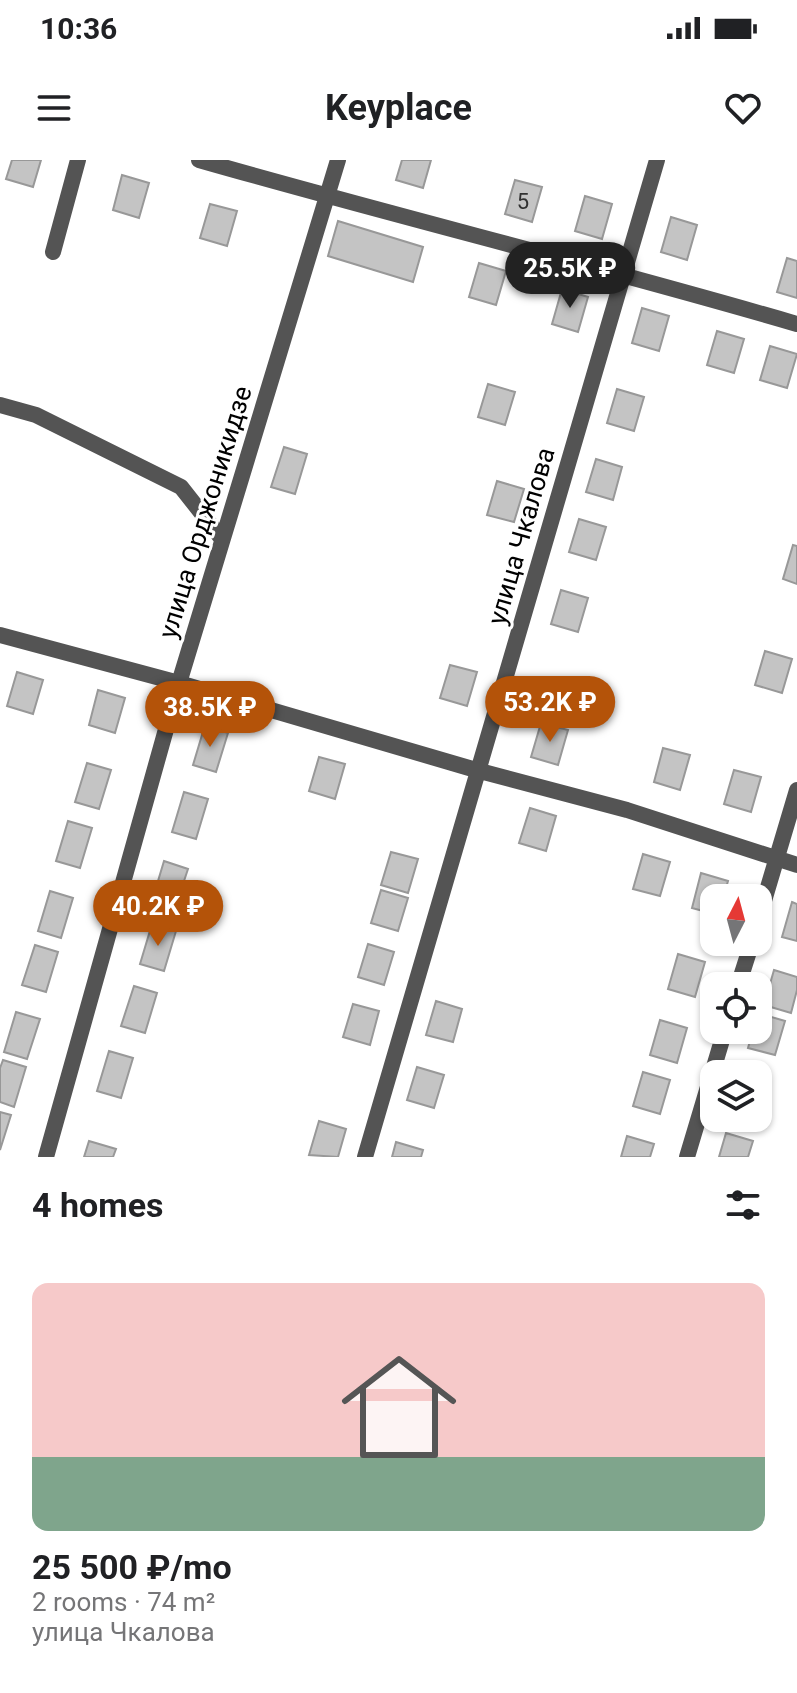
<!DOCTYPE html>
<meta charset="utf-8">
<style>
:root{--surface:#fff;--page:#f2f2f2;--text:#202124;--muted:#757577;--line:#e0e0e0;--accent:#b45309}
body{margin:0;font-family:Roboto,sans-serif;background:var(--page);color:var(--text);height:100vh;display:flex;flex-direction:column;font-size:30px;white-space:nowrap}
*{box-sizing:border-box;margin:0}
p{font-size:26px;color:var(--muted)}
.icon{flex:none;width:44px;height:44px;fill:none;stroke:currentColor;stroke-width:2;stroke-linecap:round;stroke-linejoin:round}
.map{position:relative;height:997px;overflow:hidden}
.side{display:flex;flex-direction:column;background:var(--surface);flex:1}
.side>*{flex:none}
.needle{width:52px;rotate:6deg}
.controls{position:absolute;left:700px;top:724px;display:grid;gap:16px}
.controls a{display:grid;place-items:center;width:72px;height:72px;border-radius:16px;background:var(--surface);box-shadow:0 2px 6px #0004;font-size:40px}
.price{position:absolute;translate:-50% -68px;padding:0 18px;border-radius:28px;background:var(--accent);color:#fff;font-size:26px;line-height:52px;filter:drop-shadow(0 2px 4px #0008)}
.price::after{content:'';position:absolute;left:50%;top:48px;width:24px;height:18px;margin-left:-12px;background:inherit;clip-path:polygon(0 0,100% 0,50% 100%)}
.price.active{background:#222;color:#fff}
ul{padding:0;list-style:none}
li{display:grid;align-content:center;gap:16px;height:424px;padding:0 32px}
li+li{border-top:2px solid var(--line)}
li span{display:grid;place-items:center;height:248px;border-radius:16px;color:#555}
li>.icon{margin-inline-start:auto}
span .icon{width:144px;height:144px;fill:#fffc;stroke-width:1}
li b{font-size:34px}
h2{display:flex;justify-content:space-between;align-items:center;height:96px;padding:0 32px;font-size:34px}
.status{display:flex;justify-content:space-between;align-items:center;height:56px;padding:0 40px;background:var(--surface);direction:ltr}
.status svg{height:22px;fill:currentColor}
header{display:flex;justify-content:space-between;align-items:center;height:104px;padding:0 32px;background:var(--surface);font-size:36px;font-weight:700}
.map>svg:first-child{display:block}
.building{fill:#c4c4c4;stroke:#989898;stroke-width:2}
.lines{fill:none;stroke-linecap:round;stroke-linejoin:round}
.street{stroke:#545454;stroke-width:16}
.labels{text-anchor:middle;stroke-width:6;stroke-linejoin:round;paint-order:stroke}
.number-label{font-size:22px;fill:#313131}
.street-label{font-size:26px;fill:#000;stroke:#fff}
</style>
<div class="status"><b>10:36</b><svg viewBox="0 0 49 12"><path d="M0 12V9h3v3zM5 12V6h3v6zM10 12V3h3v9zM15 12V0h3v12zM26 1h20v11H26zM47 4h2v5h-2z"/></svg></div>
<header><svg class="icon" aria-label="menu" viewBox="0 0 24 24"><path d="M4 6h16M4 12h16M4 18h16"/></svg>Keyplace<svg class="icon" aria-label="heart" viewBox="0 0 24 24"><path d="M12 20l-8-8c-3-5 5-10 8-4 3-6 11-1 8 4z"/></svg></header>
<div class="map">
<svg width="797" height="997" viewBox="0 0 797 997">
<rect width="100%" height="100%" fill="#fff"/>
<path class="building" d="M12 0H41L33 27 6 19Z
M402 0H431L423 28 396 20Z
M122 15 149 23 139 58 113 50Z
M515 20 542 27 532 62 505 54Z
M585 36 612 44 602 79 575 71Z
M210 44 237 51 227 86 200 78Z
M671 57 697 65 687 100 661 92Z
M338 61 423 87 413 122 328 96Z
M787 98 797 101V138L777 132Z
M479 103 506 111 496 145 469 137Z
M562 129 588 137 578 172 552 164Z
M642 148 669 156 659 191 632 183Z
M717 171 744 179 734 213 707 205Z
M770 186 797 194 787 228 760 220Z
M488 224 515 232 505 265 478 257Z
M617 229 644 237 634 271 607 263Z
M284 287 307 294 295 334 271 327Z
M596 299 622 307 613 340 586 332Z
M497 321 524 329 514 362 487 355Z
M579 359 606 367 596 400 569 392Z
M793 385 797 386V424L783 419Z
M561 430 588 438 578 472 551 464Z
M765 491 792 499 782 533 755 525Z
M450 505 477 512 467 546 440 538Z
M17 512 43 520 33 554 7 546Z
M98 530 125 538 115 573 89 565Z
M541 563 568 570 558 605 531 597Z
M205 565 228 573 216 612 193 605Z
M663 588 690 595 680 630 654 622Z
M319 597 345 604 335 639 309 631Z
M87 603 111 610 99 649 75 642Z
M734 610 761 617 751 652 724 644Z
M184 632 208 639 196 679 172 672Z
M530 648 556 656 546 691 519 683Z
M68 661 92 668 80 708 56 701Z
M391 692 418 699 408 733 381 725Z
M643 694 670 702 660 736 633 729Z
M164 701 188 709 175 748 152 741Z
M701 713 728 721 723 738H714V754L692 748Z
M381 730 408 738 398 771 371 763Z
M50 731 73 738 61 778 38 771Z
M792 742 797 744V781L782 777Z
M152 764 176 771 164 811 140 804Z
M368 784 394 792 384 825 358 817Z
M35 785 58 792 46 832 22 825Z
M678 794 705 802 695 837 668 829Z
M774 810 797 817V830L791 853 764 845Z
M134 826 157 833 145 873 121 866Z
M436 841 462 849 453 882 426 875Z
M353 844 379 851 370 885 343 877Z
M16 852 40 859 27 899 4 892Z
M758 853 785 861 775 895 748 888 753 870H758Z
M660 860 687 868 677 903 650 895Z
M109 891 133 898 121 938 97 931Z
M3 900 26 907 14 947 0 942V908Z
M417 907 444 915 434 948 407 940Z
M643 912 670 920 660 954 633 946Z
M0 952 11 955 0 990Z
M729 958H756L754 965Z
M319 961 346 969 338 997 309 995Z
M726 973 753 981 748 997H719Z
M627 976 654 984 650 997H621Z
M89 981 116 989 113 997H84Z
M396 982 423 990 421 997H392Z"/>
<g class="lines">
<path class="street" d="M199 0C398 57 599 106 797 164
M53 92 78 0
M0 245 36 255 181 327 222 379
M0 475 179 523 476 610 627 650 797 705
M758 761 797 630
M738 826 752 782
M46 997 179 523 338 0
M365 997 657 0
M687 997 725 870"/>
</g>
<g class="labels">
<g class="number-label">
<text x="523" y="49">5</text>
</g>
<g class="street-label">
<text transform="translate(205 352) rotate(-73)" y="9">улица Орджоникидзе</text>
<text transform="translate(521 376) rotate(-74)" y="9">улица Чкалова</text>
</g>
</g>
</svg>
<div class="controls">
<a><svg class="needle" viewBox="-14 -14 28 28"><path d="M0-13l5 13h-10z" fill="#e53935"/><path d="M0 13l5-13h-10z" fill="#757577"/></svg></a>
<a><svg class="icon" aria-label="locate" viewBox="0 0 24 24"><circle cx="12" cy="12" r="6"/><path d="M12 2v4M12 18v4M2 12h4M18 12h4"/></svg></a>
<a><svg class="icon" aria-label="layers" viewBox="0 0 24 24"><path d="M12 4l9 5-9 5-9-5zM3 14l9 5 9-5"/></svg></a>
</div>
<b class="price active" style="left:570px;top:150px">25.5K ₽</b>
<b class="price" style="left:550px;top:584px">53.2K ₽</b>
<b class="price" style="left:210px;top:589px">38.5K ₽</b>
<b class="price" style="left:158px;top:788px">40.2K ₽</b>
</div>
<section class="side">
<h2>4 homes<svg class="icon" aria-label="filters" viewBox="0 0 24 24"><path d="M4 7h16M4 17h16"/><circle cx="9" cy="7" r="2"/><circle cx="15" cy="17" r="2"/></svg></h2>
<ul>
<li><span style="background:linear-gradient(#f6c9c9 70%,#7fa58c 0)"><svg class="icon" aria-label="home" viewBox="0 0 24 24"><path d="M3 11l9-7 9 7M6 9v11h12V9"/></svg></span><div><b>25 500 ₽/mo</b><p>2 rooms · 74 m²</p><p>улица Чкалова</p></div></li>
</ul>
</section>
